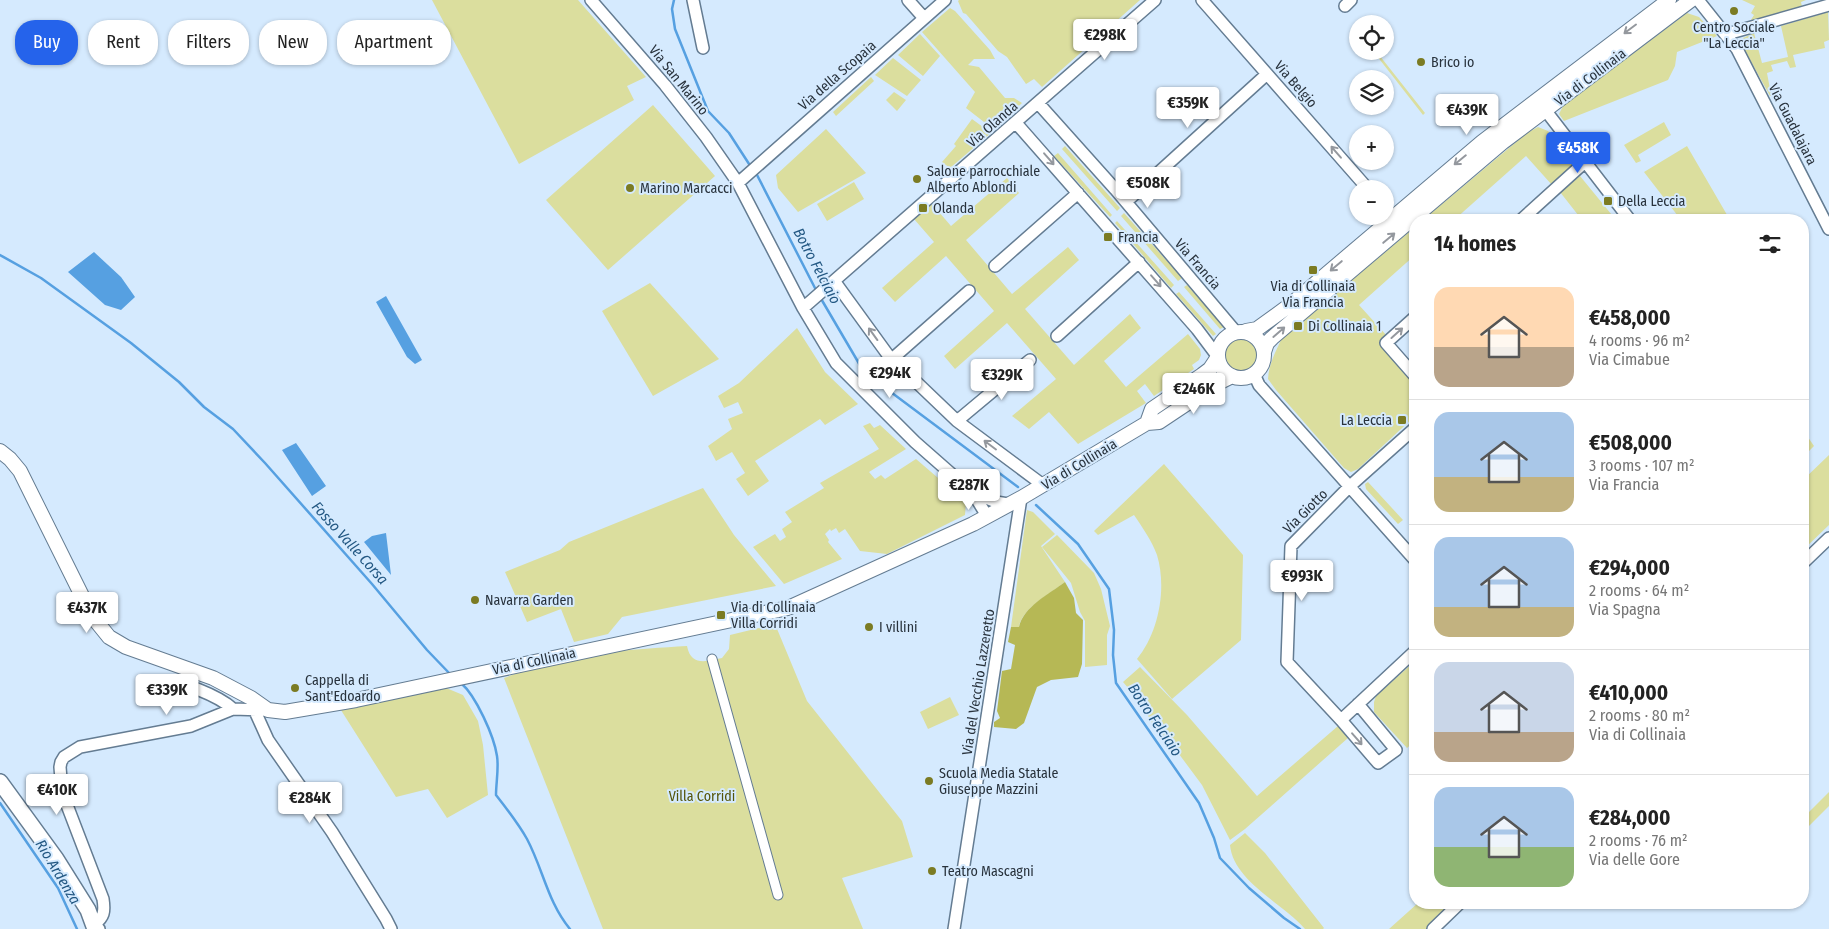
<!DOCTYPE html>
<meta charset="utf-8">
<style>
:root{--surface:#fff;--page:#f2f2f2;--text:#222;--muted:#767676;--line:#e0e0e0;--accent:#2563eb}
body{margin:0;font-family:"Fira Sans Condensed",sans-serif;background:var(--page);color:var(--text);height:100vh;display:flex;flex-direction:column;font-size:19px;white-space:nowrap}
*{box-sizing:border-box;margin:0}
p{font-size:16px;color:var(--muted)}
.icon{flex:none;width:28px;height:28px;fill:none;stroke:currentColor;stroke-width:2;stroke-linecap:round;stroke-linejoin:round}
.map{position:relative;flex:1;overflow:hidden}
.panel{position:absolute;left:1409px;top:214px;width:400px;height:695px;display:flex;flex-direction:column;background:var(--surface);border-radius:20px;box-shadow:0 1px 4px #0004}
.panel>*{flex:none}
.hud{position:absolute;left:15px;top:20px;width:475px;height:45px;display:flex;gap:10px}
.controls{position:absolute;left:1349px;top:15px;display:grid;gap:10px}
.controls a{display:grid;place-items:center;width:45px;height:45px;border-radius:50%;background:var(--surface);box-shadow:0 1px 4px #0004;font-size:25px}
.price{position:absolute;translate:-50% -42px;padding:0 11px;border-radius:5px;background:#fff;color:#222;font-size:16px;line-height:32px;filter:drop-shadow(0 1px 2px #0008)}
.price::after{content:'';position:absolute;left:50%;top:30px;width:15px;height:11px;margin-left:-8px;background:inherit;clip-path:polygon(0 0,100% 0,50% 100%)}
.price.current{background:var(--accent);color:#fff}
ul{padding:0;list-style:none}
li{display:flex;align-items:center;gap:15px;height:125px;padding:0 25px}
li+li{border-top:1px solid var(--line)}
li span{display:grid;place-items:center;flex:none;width:140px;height:100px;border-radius:15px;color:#555}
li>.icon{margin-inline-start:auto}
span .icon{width:60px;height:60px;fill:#fffc;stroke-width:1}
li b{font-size:21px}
h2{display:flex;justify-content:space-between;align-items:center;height:60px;padding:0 25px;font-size:21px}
.tag{padding:0 18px;border-radius:20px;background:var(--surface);box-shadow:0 1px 4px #0004;font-size:18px;line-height:45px}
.tag.current{background:var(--accent);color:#fff}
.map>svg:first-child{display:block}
.green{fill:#dbde9e}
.forest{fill:#b6b855}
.water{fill:#56a0e1}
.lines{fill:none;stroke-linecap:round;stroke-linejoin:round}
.stream{stroke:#56a0e1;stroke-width:2.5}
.pedestrian-casing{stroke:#647c92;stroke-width:11}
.minor-casing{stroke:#647c92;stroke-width:14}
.tertiary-casing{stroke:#647c92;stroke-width:16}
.secondary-casing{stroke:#647c92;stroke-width:18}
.pedestrian{stroke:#fff;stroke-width:9}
.minor{stroke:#fff;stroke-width:11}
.tertiary{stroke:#fff;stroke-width:14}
.secondary{stroke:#fff;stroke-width:15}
.oneway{stroke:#94989e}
.poi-dot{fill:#7b7b23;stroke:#d5eafe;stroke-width:2}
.labels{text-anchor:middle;stroke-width:4;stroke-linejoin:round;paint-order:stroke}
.poi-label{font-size:14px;fill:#28323c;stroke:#d5eafe;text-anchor:start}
.street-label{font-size:14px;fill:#28323c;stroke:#d5eafe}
.park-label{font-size:14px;fill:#555509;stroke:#d5eafe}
.water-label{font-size:15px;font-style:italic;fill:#235883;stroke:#d5eafe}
</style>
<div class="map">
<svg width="1829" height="929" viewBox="0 0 1829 929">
<rect width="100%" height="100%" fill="#d5eafe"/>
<path class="green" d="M432 0H578L646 77 627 86 634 100 519 164Z
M959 0H1140L1042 87 1034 79 1026 84 1007 57 998 51 966 14 963 13 958 1Z
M1742 0H1806L1801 2 1802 7 1749 23 1754 15 1751 13 1755 6Z
M950 8 955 11 990 50 995 59H974L968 65 979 67 1005 98H1014L1022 103 993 129 966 108 975 92 922 32Z
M1828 12 1829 40 1824 42 1825 48 1793 55 1796 67 1790 68 1787 61 1771 65 1773 71 1767 73 1770 89 1776 88 1777 94 1770 96 1743 47 1741 41 1743 38 1754 33 1762 63 1788 57 1781 26Z
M1687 13 1699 17 1717 36 1677 52 1675 66 1668 80 1564 121 1559 114 1563 106Z
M920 34 940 56 923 76 898 55Z
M1373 51H1376L1425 113 1423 115Z
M893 58 921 80 907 96 875 75Z
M871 77 874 81 836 116 833 112Z
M894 92 906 100 897 111 886 100Z
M653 105 715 176 608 270 546 200Z
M972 119 991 133 950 168 942 162 956 146 954 144Z
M1664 122 1671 135 1638 155 1641 161 1636 163 1624 145Z
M1538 127 1548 131 1574 166 1552 185 1526 156 1454 220H1423L1527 133Z
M826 129 866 173 798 212 778 188 776 175Z
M1065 146 1120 208 1117 211 1062 149Z
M1687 146 1730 220H1681L1644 172Z
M1058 153 1112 215 1110 217 1054 156Z
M1580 176 1616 220H1582L1560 192Z
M1007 178 1019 193 966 240 1012 294 1068 247 1079 260 1025 309 1074 365 1130 314 1141 328 1104 361 1126 387 1188 334 1200 349 1201 355 1199 360 1192 365 1194 369 1154 396 1145 384 1137 391 1146 403 1078 444 1049 412 1029 429 1012 416 1056 379 1007 323 955 369 944 356 994 311 946 256 895 302 882 288 934 242 914 219 932 204 951 226Z
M854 182 864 199 827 221 817 204Z
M1124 213 1182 278 1178 281 1121 216Z
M1117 221 1174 285 1171 288 1115 223Z
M1415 227V255L1359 305 1387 336 1380 344 1415 383V416L1358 469 1351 472 1344 468 1276 390 1268 379C1269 364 1275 353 1281 340Z
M650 283 719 359 653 396 602 311Z
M1187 285 1224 327 1220 329 1184 287Z
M1179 292 1216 334 1213 336 1176 294Z
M797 328 825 372 858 404 825 425 820 419 755 461 769 481 748 496 736 479 745 473 732 452 716 461 708 446 732 429 728 419 743 413 738 402 724 408 718 396 739 383Z
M1224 355a17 17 0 1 1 34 0a17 17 0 1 1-34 0Z
M870 423 874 428 880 425 906 449 869 472 875 479 881 475 885 479 916 459 966 502 965 515 887 554 860 551 845 529 839 533 836 528 831 531 830 529 825 534 829 540 828 542 842 559 784 584 753 547 775 534 780 541 786 537 782 529 792 522 785 512 824 488 820 483 879 449 863 426Z
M1803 430 1814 446 1803 457Z
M1829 455V525L1803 550V480Z
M1164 464 1243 555 1241 640 1172 699 1137 659C1159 632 1167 588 1157 555 1152 541 1142 527 1134 515L1098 535 1094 531Z
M1368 482 1403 520 1398 524 1366 489 1365 484Z
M703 488 734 535 776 586 622 617 608 634 574 642 561 609 527 622 505 572 560 550 569 542Z
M1027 510 1033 512 1055 534 1041 546 1065 582C1050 594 1022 608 1019 627H1011Z
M1057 535 1094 573 1101 589 1110 626 1107 635V665L1085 667V621L1080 612 1071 583 1042 547Z
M775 624 807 701 902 821 913 857 842 878 863 929H603L504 678C515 674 526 669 537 666 584 652 637 649 687 646 691 667 707 661 722 658L729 649 730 635Z
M1415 661V741L1407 748 1374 712V702L1376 696Z
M1140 667 1187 715 1257 796 1338 726 1348 738 1245 829 1230 840 1202 785 1176 750 1156 731 1142 704 1123 682Z
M439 685 463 695 478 721 483 745 488 795 447 818 428 789 396 797 339 707Z
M950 697 959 715 928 729 920 712Z
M1829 792V806L1803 832V818Z
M1245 833 1265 853 1324 928 1323 929H1305C1284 904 1233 881 1230 845Z
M1418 903H1453L1426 929H1389Z"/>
<path class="forest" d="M1065 582 1074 598 1076 613 1083 620 1082 664 1078 677 1051 680 1037 687 1024 723 1016 729 994 727V722L1000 718 997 711 1002 671 1011 669 1015 645 1008 642 1011 627H1019C1023 607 1049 594 1065 582Z"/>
<path class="water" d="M94 252 121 277 135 297 121 310 105 305 68 272Z
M386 296 422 360 415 364 407 357 376 302Z
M296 443 326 486 312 496 282 450Z
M386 533 391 575 364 542 372 536Z"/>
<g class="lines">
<path class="stream" d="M674 0 672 9 675 29 708 111 729 133 751 167
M756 173 816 290
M0 255 41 278 131 343 179 382 204 407 233 429 265 463 372 584 427 650 451 675
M820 297 864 372 1018 487
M1036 505 1078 544 1109 589 1114 630 1113 655 1116 683 1199 803 1214 838 1220 858 1249 888 1284 918 1300 929
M461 683C476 696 494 736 497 756 499 768 496 783 496 795 507 809 518 823 527 839 543 869 548 903 570 929
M0 803 58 888 77 929"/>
<defs>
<path id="pedestrian" d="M712 659 778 895"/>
<path id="minor" d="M591 0 665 85 706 137 738 183 803 308 836 363 915 442 973 493 987 516
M693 0 703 48
M908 0 924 18
M1202 0 1368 189
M1698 0 1737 49 1829 229
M1345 6 1351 0
M1727 34 1829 5
M1038 103 1115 189 1236 332
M1546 111 1630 220
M1016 123 1197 329 1218 357
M738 183 945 0
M1126 202 1267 74
M1385 208 1393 218
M1521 220 1585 162
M995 266 1078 193
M835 282 888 355 957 421 1043 485
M803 308 1155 0
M1415 317 1386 343 1415 376
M1057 336 1139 262
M892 359 969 291
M1254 374 1259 385 1415 560
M957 421 1030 360
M973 493 996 502 1008 504
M1802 564 1829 538
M161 683C178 678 220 697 233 709
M1358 704 1396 750 1378 763 1341 720 1415 651
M254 709 268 740 332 832 386 919 391 929
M1341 720 1287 662 1291 546 1350 486 1415 428
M99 929 94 925C104 917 105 912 103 899L62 792 60 767 61 762 64 757 80 747 191 726 233 709 268 710
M954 929 1021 498
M1433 929 1461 902"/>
<path id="tertiary" d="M1246 331 1257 329 1290 305 1482 142 1669 0
M1218 355a23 23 0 1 1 46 0a23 23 0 1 1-46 0Z
M1264 352 1267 343 1272 338 1503 142 1691 0
M1147 423 1152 409 1202 375 1210 369 1218 357
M0 451 10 459 20 471 92 616 109 637 126 647 213 678 251 698 268 710 285 712 356 700 788 608 973 524 1021 498 1147 423 1159 422 1216 384 1232 376"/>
<path id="secondary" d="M0 782 56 859 88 910 95 929"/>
</defs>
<use href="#pedestrian" class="pedestrian-casing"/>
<use href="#minor" class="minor-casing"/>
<use href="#tertiary" class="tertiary-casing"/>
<use href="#secondary" class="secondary-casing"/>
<use href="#pedestrian" class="pedestrian"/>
<use href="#minor" class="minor"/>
<use href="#tertiary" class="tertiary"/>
<use href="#secondary" class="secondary"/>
</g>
<defs><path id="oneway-shaft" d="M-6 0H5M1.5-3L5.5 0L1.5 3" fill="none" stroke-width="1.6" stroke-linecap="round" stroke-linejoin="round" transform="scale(1.25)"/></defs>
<g class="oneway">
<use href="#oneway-shaft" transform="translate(1630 29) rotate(143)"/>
<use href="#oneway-shaft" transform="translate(1336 152) rotate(-131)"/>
<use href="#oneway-shaft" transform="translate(1049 159) rotate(49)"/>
<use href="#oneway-shaft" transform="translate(1460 160) rotate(141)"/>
<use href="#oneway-shaft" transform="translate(1389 238) rotate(-40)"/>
<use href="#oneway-shaft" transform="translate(1336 266) rotate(140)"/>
<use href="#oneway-shaft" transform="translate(1156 281) rotate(49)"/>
<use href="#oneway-shaft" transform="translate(1279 332) rotate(-41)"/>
<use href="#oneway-shaft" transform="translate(1397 333) rotate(-42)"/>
<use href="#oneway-shaft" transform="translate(873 334) rotate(-126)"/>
<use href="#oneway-shaft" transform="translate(990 445) rotate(-143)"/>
<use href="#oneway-shaft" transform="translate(1357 739) rotate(49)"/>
</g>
<g class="poi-dot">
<circle cx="1734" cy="11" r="5"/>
<circle cx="1421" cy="62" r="5"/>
<circle cx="917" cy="179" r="5"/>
<circle cx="630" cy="188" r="5"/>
<rect x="1603" y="196" width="10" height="10" rx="2.5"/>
<rect x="918" y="203" width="10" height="10" rx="2.5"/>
<rect x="1103" y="232" width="10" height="10" rx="2.5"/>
<rect x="1308" y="265" width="10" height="10" rx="2.5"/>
<rect x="1293" y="321" width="10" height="10" rx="2.5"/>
<rect x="1397" y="415" width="10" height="10" rx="2.5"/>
<circle cx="475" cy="600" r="5"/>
<rect x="716" y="610" width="10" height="10" rx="2.5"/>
<circle cx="869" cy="627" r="5"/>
<circle cx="295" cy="688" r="5"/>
<circle cx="929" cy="781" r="5"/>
<circle cx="932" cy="871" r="5"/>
</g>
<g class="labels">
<g class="poi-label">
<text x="1734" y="32" text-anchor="middle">Centro Sociale<tspan x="1734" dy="16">"La Leccia"</tspan></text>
<text x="1431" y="67">Brico io</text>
<text x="927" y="176">Salone parrocchiale<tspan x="927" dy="16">Alberto Ablondi</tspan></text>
<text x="640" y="193">Marino Marcacci</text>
<text x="1618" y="206">Della Leccia</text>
<text x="933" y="213">Olanda</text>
<text x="1118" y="242">Francia</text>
<text x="1313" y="291" text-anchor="middle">Via di Collinaia<tspan x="1313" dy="16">Via Francia</tspan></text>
<text x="1308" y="331">Di Collinaia 1</text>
<text x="1392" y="425" text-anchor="end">La Leccia</text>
<text x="485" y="605">Navarra Garden</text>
<text x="731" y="612">Via di Collinaia<tspan x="731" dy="16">Villa Corridi</tspan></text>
<text x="879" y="632">I villini</text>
<text x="305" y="685">Cappella di<tspan x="305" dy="16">Sant'Edoardo</tspan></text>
<text x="939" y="778">Scuola Media Statale<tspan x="939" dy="16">Giuseppe Mazzini</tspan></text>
<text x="942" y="876">Teatro Mascagni</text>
</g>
<g class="street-label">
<text transform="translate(837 75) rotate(-41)" y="5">Via della Scopaia</text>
<text transform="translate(1590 77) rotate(-37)" y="5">Via di Collinaia</text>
<text transform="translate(679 80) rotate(51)" y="5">Via San Marino</text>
<text transform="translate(1296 84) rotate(49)" y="5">Via Belgio</text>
<text transform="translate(992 124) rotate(-41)" y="5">Via Olanda</text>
<text transform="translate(1793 124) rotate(63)" y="5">Via Guadalajara</text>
<text transform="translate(1198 264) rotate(49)" y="5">Via Francia</text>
<text transform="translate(1079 464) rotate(-31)" y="5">Via di Collinaia</text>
<text transform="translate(1305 511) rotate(-45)" y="5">Via Giotto</text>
<text transform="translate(534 661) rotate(-12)" y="5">Via di Collinaia</text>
<text transform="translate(978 682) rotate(-81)" y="5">Via del Vecchio Lazzeretto</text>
</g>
<g class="park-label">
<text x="702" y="801">Villa Corridi</text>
</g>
<g class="water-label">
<text transform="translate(817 266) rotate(62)" y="5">Botro Felciaio</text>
<text transform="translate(350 543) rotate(48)" y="5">Fosso Valle Corsa</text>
<text transform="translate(1155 720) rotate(56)" y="5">Botro Felciaio</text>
<text transform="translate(58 872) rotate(59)" y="5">Rio Ardenza</text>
</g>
</g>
</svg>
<div class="controls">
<a><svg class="icon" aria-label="locate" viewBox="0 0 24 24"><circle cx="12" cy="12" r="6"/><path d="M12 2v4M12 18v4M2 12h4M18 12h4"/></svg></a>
<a><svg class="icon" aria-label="layers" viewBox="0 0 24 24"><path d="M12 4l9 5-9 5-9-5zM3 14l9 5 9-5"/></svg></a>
<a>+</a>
<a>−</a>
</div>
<b class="price" style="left:1105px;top:61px">€298K</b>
<b class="price" style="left:1188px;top:129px">€359K</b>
<b class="price" style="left:1467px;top:136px">€439K</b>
<b class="price current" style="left:1578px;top:174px">€458K</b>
<b class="price" style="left:1148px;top:209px">€508K</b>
<b class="price" style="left:890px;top:399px">€294K</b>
<b class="price" style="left:1002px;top:401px">€329K</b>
<b class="price" style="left:1194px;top:415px">€246K</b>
<b class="price" style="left:969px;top:511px">€287K</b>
<b class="price" style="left:1302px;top:602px">€993K</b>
<b class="price" style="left:87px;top:634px">€437K</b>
<b class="price" style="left:167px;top:716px">€339K</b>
<b class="price" style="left:57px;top:816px">€410K</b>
<b class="price" style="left:310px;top:824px">€284K</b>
<div class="hud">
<a class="tag current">Buy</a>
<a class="tag">Rent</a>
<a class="tag">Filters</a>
<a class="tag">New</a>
<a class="tag">Apartment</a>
</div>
<section class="panel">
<h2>14 homes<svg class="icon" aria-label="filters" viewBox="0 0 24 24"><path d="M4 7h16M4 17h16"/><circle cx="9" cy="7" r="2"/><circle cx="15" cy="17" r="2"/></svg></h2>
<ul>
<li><span style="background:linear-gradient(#ffd9b3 60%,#b9a48a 0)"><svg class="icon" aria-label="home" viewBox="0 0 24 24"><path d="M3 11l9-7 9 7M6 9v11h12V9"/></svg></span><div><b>€458,000</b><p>4 rooms · 96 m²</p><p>Via Cimabue</p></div></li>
<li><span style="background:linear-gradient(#a9c7e8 65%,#c2b280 0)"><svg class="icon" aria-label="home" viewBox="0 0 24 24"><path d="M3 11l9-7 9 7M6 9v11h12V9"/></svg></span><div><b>€508,000</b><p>3 rooms · 107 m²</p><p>Via Francia</p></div></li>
<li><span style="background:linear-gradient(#a9c7e8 70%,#c2b280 0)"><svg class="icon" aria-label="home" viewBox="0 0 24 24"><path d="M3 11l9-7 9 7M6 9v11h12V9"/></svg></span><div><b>€294,000</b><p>2 rooms · 64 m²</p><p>Via Spagna</p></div></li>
<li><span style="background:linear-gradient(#c9d6e8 70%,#b9a48a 0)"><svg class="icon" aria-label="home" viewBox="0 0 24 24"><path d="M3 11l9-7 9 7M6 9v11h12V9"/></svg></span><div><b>€410,000</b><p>2 rooms · 80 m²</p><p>Via di Collinaia</p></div></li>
<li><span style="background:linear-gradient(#a9c7e8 60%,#8fb573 0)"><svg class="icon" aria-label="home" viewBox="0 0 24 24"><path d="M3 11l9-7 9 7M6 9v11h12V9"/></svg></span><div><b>€284,000</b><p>2 rooms · 76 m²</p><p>Via delle Gore</p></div></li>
</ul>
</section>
</div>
